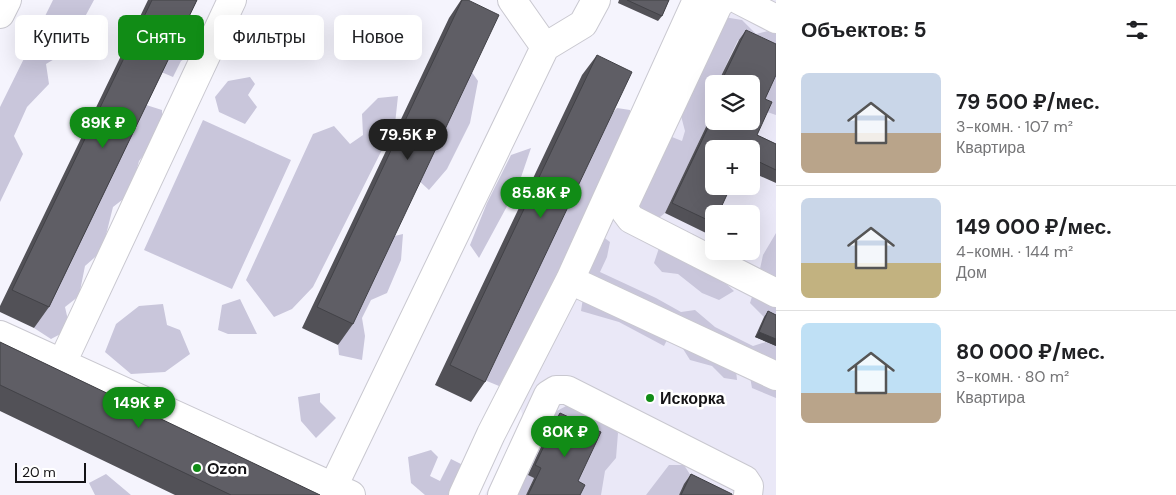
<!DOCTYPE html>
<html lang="ru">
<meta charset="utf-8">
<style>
:root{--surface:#fff;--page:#f6f6f6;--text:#202124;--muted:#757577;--line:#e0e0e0;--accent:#118c16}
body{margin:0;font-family:"DM Sans",sans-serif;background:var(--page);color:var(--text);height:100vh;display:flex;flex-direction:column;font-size:19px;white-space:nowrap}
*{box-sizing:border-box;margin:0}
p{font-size:16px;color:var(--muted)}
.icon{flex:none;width:28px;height:28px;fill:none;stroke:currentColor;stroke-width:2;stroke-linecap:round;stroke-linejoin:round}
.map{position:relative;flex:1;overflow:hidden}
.side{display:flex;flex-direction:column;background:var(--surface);width:400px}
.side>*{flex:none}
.hud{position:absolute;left:15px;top:15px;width:475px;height:45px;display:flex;gap:10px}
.tools{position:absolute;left:705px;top:75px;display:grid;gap:10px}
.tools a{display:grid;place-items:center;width:55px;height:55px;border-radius:8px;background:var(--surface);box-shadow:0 5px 20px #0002;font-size:25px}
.scale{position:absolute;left:15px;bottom:12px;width:71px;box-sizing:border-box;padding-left:5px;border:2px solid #141316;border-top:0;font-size:14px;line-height:18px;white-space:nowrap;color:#141316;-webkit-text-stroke:4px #fff;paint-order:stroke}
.price{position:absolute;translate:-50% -42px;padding:0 11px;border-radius:18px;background:var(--accent);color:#fff;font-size:16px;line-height:32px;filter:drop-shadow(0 1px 2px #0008)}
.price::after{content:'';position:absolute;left:50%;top:30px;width:15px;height:11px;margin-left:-8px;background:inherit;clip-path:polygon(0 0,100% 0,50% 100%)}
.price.current{background:#222;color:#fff}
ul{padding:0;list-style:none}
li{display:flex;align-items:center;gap:15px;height:125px;padding:0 25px}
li+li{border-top:1px solid var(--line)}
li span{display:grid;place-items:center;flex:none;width:140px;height:100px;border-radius:8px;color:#555}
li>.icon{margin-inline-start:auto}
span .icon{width:60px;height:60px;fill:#fffc;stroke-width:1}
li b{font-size:21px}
h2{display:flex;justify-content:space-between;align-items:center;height:60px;padding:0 25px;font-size:21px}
.tag{padding:0 18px;border-radius:8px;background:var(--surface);box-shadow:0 5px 20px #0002;font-size:18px;line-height:45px}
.tag.current{background:var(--accent);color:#fff}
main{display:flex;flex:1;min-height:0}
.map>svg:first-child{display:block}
.built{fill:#eae8f7;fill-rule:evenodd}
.green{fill:#c9c6db}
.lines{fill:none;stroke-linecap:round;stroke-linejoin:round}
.minor-casing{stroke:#c9c8d0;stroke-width:30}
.minor{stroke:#fff;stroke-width:28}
.wall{fill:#525157}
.shaded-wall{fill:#424247}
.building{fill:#5f5e65;stroke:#424247}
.poi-dot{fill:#118c16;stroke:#fff;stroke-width:2}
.labels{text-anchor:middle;stroke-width:5;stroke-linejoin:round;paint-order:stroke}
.poi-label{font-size:16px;font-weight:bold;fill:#141316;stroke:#fff;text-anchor:start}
</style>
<main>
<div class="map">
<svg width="776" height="495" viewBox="0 0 776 495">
<rect width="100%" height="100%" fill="#f5f4fd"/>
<path class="built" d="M711 0H776V367L584 277ZM714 84H751V121H714ZM714 149H751V186H714ZM714 214H751V251H714Z
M574 294 776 389V495H485L523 417 520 406Z"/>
<path class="green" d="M53 0H94L66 52 46 64 49 84 27 107 14 136 23 154 0 202V107Z
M188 11 200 34 196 52 181 61 173 77 159 71Z
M724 17 742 20 756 34 768 31 776 34V58L738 40 717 84H714V110L665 213 655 221H640L635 184 667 135 682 141 685 131 680 112Z
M469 68 478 81 470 123 447 169 429 190 417 179Z
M776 70V115L758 109Z
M250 77 255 84 248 95 257 107 245 124 219 112 215 97 228 81Z
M398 96 395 124 313 287 292 309 274 317 246 280 313 134 334 126 350 144 363 135 362 114 378 98Z
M143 104 162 110V133L139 161 131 193 113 207 102 251 85 266 79 296 65 307 70 329 51 339 34 328Z
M617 108 630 110 632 124 554 285 499 386 482 379 602 125Z
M203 120 291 160 232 289 144 250Z
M531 148 518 186 479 258 470 245 487 203 511 155Z
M776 233V322L764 317 750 303 758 278 763 255Z
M403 234 401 260 387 293 371 300 362 318 365 336 362 360 339 355 338 345 390 237Z
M602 236 610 242 607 257 600 272 656 298 681 312 695 310 715 327 753 346 766 342 776 346V367L584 277Z
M659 248 719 277 734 291 719 300 702 293 678 274 662 272 654 263Z
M583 298 668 338 664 346 619 322 581 311Z
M240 299 257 334H228L218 330 222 305Z
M163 304 167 325 180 330 190 354 165 372 131 374 105 352 116 324 139 306Z
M680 344 736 370 737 380 724 378 712 366 690 360Z
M750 377 776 389V398L752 388Z
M320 393V402L336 418 316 438 301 421 298 397Z
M568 405 601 413 618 433 616 458 605 471 601 495H578L571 492 594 442 552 422 527 474 534 478 526 495H497L542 419Z
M431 450 438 457 430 476 440 481 451 459 463 465 448 495H425L411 483 408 457Z
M669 465H684L691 476 679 495H646Z
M106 474 131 495H95L89 483Z"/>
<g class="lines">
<defs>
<path id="minor" d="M512 0 545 47
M723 0 718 5 625 203V211L631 219 776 293
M739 0 776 19
M0 14 7 0
M570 280 776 376
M0 335 351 495
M62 363 232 0
M333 487 545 47 583 24 596 0
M463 495 491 434 570 280 697 0
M502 495 548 395 556 390H567L745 480 749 486 748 495"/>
</defs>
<use href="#minor" class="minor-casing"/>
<use href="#minor" class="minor"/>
</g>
<path class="wall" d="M148 0H197L49 307 34 328 0 312V306Z
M461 0H468L353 324 338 345 302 328 449 18Z
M619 0H669L662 16 658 21 618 3Z
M746 30 765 99 757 135 776 144V183L751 172V149H714V223L706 233 665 213 714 110V121L751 84H717L739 40Z
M597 55 485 382 471 402 435 385 582 75Z
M768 311 776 315V346L755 337 764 317Z
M0 342 320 495H175L0 411Z
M560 413 578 481 580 495H526L534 478 528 475 552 423Z
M691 474 732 495H679L684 484Z"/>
<path class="shaded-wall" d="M759 332 776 339V346L755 337Z"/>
<path class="building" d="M152 0H197L49 307 12 290Z
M462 0H468L499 15 353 324 317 307Z
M627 0H669L662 16Z
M746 30 776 44V75L765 99 772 102 757 135 776 144V170L751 158V149H714V186H731L718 214H714V223L672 203 714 115V121H751V84H725L721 82Z
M597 55 632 72 485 382 450 365Z
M768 311 776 315V339L759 332Z
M0 342 320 495H231L0 385Z
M560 413 601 432 578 481 585 485 580 495H528L541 468 535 465Z
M691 474 732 494V495H681Z"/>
<g class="poi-dot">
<circle cx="650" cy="398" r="5"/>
<circle cx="197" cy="468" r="5"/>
</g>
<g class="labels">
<g class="poi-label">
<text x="660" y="404">Искорка</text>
<text x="207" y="474">Ozon</text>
</g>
</g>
</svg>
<div class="tools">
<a><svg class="icon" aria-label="layers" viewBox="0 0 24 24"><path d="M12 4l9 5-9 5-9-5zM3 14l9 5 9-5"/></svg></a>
<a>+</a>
<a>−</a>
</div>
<div class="scale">20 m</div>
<b class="price" style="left:103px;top:149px">89K ₽</b>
<b class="price current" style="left:408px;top:161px">79.5K ₽</b>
<b class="price" style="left:541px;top:219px">85.8K ₽</b>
<b class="price" style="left:139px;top:429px">149K ₽</b>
<b class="price" style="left:565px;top:458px">80K ₽</b>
<div class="hud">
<a class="tag">Купить</a>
<a class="tag current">Снять</a>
<a class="tag">Фильтры</a>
<a class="tag">Новое</a>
</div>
</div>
<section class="side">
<h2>Объектов: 5<svg class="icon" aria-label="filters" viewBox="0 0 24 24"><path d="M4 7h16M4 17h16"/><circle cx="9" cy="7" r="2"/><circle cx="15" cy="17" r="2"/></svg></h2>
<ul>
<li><span style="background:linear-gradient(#c9d6e8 60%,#b9a48a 0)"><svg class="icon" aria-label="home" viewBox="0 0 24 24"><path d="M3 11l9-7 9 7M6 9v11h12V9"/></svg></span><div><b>79 500 ₽/мес.</b><p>3-комн. · 107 m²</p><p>Квартира</p></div></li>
<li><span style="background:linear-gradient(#c9d6e8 65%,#c2b280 0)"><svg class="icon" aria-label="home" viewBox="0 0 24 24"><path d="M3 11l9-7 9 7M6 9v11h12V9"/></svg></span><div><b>149 000 ₽/мес.</b><p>4-комн. · 144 m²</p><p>Дом</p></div></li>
<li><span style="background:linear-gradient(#bfe0f5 70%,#b9a48a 0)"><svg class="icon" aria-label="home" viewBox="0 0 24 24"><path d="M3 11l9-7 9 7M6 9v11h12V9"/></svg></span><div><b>80 000 ₽/мес.</b><p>3-комн. · 80 m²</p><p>Квартира</p></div></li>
</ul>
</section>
</main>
